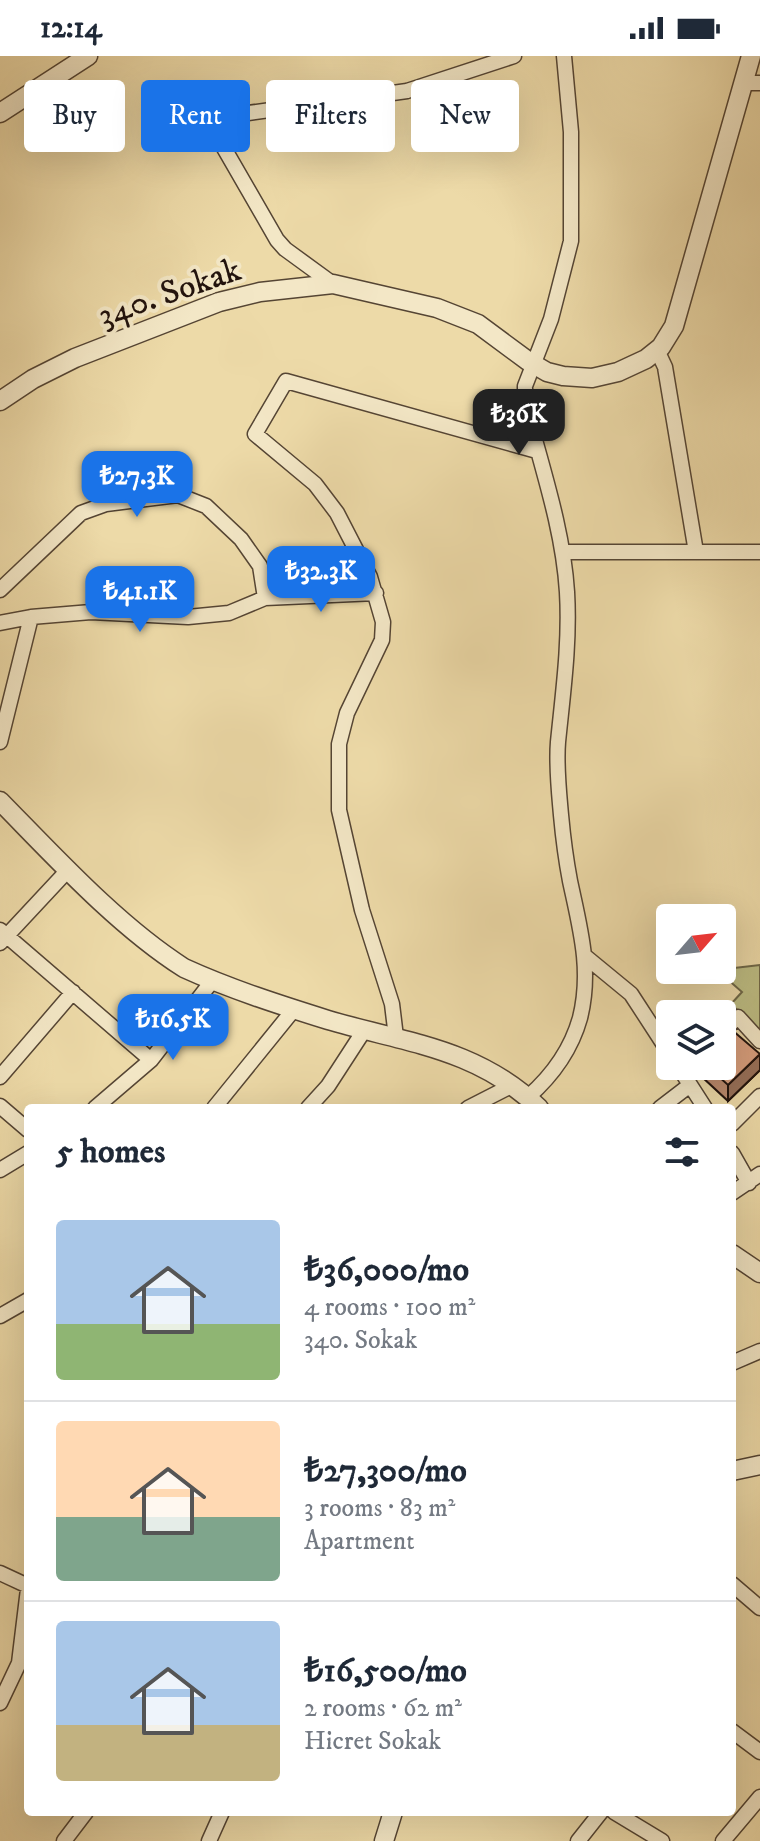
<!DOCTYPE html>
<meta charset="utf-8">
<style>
:root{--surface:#fff;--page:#f2f2f3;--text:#1f2937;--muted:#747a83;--line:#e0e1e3;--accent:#1a73e8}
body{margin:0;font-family:"IM FELL DW Pica",serif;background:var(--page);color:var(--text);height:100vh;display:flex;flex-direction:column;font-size:30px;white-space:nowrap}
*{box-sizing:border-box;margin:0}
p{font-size:26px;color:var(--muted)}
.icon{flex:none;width:44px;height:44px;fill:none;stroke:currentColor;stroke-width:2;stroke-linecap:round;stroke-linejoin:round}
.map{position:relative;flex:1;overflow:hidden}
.side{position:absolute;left:24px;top:1048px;width:712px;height:712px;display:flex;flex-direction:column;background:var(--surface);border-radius:8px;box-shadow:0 8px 32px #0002}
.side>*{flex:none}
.hud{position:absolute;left:24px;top:24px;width:712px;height:72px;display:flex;gap:16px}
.needle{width:52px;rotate:62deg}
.controls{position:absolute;left:656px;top:848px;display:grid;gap:16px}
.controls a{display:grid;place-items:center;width:80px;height:80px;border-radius:8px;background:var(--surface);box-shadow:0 8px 32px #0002;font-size:40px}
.price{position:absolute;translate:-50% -68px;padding:0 18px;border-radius:16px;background:var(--accent);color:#fff;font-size:26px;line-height:52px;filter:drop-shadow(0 2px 4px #0008)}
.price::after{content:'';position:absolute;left:50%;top:48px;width:24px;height:18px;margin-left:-12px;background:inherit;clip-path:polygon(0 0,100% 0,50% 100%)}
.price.selected{background:#222;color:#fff}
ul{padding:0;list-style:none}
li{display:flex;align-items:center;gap:24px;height:200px;padding:0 32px}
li+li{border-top:2px solid var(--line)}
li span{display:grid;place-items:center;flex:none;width:224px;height:160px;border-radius:8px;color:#555}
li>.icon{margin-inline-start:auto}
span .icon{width:96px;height:96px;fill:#fffc;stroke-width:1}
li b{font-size:34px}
h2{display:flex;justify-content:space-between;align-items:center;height:96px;padding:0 32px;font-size:34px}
.pill{padding:0 28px;border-radius:8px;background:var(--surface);box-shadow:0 8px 32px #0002;font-size:28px;line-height:72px}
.pill.selected{background:var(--accent);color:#fff}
.status{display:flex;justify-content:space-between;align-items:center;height:56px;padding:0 40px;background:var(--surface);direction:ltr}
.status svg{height:22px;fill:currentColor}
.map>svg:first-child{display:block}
.green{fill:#bebe84;stroke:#706848;stroke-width:2}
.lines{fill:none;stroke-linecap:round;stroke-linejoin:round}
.minor-casing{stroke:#554534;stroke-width:17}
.tertiary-casing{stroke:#554534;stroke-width:21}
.minor{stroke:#f3e7c6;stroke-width:14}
.tertiary{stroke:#f3e7c6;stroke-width:18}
.wall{fill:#bc8a6e;stroke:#22130d;stroke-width:2}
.shaded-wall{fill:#99715a;stroke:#22130d;stroke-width:2}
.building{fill:#dba180;stroke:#22130d;stroke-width:2}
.labels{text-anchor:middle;stroke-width:8;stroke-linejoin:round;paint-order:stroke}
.street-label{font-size:34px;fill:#22130d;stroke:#f3e7c6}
</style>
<div class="status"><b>12:14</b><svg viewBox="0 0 49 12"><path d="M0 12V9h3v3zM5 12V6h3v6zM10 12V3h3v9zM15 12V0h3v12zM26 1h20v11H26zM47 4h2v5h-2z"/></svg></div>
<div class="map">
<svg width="760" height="1785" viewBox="0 0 760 1785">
<rect width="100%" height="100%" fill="#eddaa8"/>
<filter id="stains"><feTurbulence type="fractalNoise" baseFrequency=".0025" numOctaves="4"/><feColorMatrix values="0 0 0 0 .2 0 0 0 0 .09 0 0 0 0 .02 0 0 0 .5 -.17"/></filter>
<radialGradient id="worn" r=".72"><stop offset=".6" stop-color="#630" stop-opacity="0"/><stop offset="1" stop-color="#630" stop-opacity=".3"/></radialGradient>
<path class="green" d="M760 909V976L731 948 742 936 717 914Z"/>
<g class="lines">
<defs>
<path id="minor" d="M744 27H760
M333 228 285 193 277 184 209 66 234 59 407 35 514 0
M657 294 665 311 696 496
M563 496H760
M0 534 81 457 106 448 178 439 206 450 241 483 260 510 265 542
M0 567 31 561 91 556 188 561 229 557 265 542 376 537
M0 686 31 561
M0 874 151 1004
M0 887 69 813
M586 901 631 938 670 998
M722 976 738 961 760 985
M396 981 392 948 362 854 339 754V688L347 657 382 584 383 566 370 521 337 457 315 428 255 378 286 325 537 395
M678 1010 705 1052
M0 1021 73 936
M528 1041C553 1019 571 994 580 962 592 914 580 872 570 825 566 804 563 781 561 759 559 736 556 710 558 686 563 636 570 587 567 536 563 472 541 409 525 347V330L551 263 571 185V76L564 0
M0 1050 28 1074
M95 1052 151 1004 213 924
M214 1052 295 952
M308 1052 328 1030 365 973
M468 1052 513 1029
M660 1052 690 1029
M732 1068 760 1040
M732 1097 749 1127
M0 1114 28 1097
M732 1137 760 1118
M0 1260 28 1244
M732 1307 760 1295
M0 1517 28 1530
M732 1528 760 1552
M0 1647 19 1607 28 1533
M732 1675 760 1696
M614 1756 662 1785
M64 1785 86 1756
M209 1785 222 1756
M578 1785 601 1756
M723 1785 760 1741"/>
<path id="tertiary" d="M0 57 88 0
M0 345 33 323 75 302 219 246 260 236 333 228 437 252 478 268 528 305 547 316 563 320 592 322 618 316 646 303 661 291 674 270 751 0
M0 745C55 801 118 870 184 912 230 933 280 949 328 964 406 987 477 992 539 1052
M732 1198 760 1217
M732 1415 760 1409
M384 1785 393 1756"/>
</defs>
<use href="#minor" class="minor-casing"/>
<use href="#tertiary" class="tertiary-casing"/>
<use href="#minor" class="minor"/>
<use href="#tertiary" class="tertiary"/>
</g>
<path class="wall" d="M760 998V1014L728 1045 701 1020V1010H722Z"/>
<path class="shaded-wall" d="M760 998V1014L728 1045V1029Z"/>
<path class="building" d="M732 974 760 998 728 1029 707 1010H722V984Z"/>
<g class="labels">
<g class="street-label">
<text transform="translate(169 235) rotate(-19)" y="12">340. Sokak</text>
</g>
</g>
<rect width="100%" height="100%" filter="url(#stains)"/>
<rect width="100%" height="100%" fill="url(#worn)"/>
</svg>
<div class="controls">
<a><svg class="needle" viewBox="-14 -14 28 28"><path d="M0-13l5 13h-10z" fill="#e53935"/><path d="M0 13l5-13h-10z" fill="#747a83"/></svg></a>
<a><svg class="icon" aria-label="layers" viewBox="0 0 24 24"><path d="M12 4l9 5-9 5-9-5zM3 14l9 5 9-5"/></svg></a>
</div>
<b class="price selected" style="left:519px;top:401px">₺36K</b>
<b class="price" style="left:137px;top:463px">₺27.3K</b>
<b class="price" style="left:321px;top:558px">₺32.3K</b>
<b class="price" style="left:140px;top:578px">₺41.1K</b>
<b class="price" style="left:173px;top:1006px">₺16.5K</b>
<div class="hud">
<a class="pill">Buy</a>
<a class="pill selected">Rent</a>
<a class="pill">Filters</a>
<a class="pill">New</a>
</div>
<section class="side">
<h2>5 homes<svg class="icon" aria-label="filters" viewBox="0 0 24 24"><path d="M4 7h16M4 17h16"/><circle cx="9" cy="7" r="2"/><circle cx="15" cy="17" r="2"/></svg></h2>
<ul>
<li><span style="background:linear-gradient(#a9c7e8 65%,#8fb573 0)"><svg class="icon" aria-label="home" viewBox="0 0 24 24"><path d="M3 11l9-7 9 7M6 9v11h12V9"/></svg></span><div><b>₺36,000/mo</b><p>4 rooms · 100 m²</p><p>340. Sokak</p></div></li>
<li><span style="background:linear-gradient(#ffd9b3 60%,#7fa58c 0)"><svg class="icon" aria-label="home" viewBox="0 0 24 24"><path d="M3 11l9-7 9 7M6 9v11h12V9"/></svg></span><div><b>₺27,300/mo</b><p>3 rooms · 83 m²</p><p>Apartment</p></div></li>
<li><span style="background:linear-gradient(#a9c7e8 65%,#c2b280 0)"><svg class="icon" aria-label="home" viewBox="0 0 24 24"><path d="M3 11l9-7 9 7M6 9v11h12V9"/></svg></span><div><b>₺16,500/mo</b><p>2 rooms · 62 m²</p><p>Hicret Sokak</p></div></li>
</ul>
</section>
</div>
